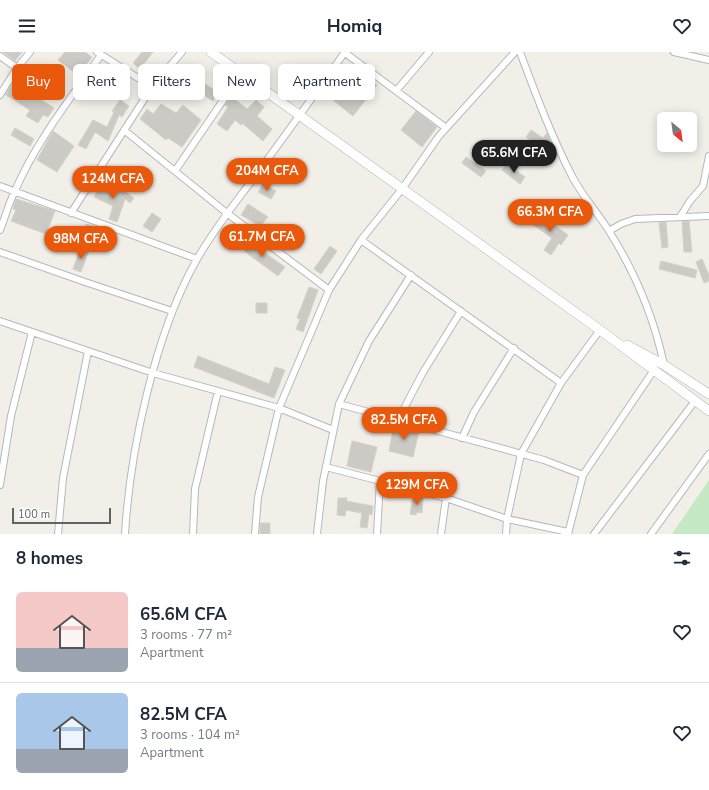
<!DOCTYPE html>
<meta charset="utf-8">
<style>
:root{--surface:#fff;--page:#f2f2f3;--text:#1f2937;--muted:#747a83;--line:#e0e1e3;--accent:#ea580c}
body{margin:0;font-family:"Nunito Sans",sans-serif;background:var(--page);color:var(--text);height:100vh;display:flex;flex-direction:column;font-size:15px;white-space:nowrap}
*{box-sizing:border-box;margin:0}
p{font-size:13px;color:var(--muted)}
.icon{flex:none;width:22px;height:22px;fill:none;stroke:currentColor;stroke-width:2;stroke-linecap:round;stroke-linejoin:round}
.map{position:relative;height:482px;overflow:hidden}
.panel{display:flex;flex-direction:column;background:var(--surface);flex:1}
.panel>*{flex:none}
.guide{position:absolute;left:12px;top:12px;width:400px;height:36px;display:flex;gap:8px}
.needle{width:26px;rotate:151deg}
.fabs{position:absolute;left:657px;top:60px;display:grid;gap:8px}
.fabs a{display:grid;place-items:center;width:40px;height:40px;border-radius:6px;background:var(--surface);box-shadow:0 2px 10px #0003;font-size:20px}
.scale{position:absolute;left:12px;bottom:10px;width:99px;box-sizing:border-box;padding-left:4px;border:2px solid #5f6368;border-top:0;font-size:11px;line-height:14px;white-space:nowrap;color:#5f6368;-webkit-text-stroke:3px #fff;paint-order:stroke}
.price{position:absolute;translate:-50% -34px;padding:0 9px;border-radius:14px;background:var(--accent);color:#fff;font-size:13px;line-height:26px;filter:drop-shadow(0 1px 2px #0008)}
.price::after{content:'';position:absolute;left:50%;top:24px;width:12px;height:9px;margin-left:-6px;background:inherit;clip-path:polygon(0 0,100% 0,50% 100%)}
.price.on{background:#222;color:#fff}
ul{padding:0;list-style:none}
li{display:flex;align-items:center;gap:12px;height:100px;padding:0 16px}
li+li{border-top:1px solid var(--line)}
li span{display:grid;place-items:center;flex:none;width:112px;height:80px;border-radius:6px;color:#555}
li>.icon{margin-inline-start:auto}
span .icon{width:48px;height:48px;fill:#fffc;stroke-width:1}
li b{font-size:17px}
h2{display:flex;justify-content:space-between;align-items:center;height:48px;padding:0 16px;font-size:17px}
.tag{padding:0 14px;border-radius:6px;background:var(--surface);box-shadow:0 2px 10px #0003;font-size:14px;line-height:36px}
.tag.on{background:var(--accent);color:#fff}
header{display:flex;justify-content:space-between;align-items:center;height:52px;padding:0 16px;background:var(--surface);font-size:18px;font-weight:700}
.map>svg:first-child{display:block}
.green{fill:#c5e8c5}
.building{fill:#cccac5;stroke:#d6d1c6}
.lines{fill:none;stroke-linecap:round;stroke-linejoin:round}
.street-casing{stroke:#b5b8bc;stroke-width:8}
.secondary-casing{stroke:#b6babf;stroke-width:10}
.street{stroke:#fff;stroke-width:6}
.secondary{stroke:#fff;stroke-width:9}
</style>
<header><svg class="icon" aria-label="menu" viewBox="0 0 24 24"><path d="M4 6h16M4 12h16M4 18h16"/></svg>Homiq<svg class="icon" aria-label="heart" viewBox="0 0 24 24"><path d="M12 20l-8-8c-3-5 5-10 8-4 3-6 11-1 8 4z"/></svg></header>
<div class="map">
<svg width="709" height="482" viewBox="0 0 709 482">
<rect width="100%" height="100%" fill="#f1efe8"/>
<path class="green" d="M709 428V482H672Z"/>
<path class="building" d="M3 0H22L15 9Z
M65 0H85L92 5 78 23 58 8Z
M142 0H153L140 17 133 11Z
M352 13 377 33 353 64 329 45Z
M200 29 218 40 213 49 194 37Z
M12 33 34 47 35 44 54 56 48 65 43 63 38 71 26 64 30 58 6 43Z
M231 44 247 57 256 48 264 55 257 64 272 77 263 89 242 71 241 73 235 68 227 79 217 72 228 55 225 53Z
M120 48 129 54 122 65 119 63 108 89 95 80 86 97 78 93 93 68 107 75 114 60 112 59Z
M161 52 176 61 183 53 201 68 182 95 168 86 166 88 140 67 147 57 153 62Z
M416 59 437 75 422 95 401 78Z
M15 76 34 87 30 94 11 83Z
M531 78 543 86 547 81 550 89 543 97 526 85Z
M53 79 74 94 57 120 37 108Z
M466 105 486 119 481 125 462 111Z
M507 112 525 125 520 132 502 118Z
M95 131 116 142 120 136 134 146 130 151 125 147 117 170 109 167 113 154 94 145 97 140 92 137Z
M263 132 276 139 271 147 258 140Z
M16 147 55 159 46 182 11 169 16 158 13 157Z
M248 152 268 165 260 174 241 163Z
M152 161 161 167 152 180 143 174Z
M539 162 568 183 561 193 559 191 551 203 544 198 552 186 532 172Z
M689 169 692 200H684L682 170Z
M666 170 668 195 662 196 659 171Z
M86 172 105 178 102 186 90 181 89 183 83 181Z
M245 187 285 215 278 224 244 199 245 198 240 195Z
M330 194 337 199 321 222 314 217Z
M81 195 89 198 81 220 73 217Z
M702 207 709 223V229L704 231 696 210Z
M661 209 697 218 695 226 659 217Z
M309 235 318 238 303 280 296 277 300 267 297 266Z
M256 251H267V261H256Z
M198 304 269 332 275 315 285 318 274 346 194 315Z
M394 373 419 379 413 405 389 399Z
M352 389 377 395 371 420 347 414Z
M413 444 423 446 422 461 417 460 416 463 410 462Z
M338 446H347L346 449 373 454 372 463 369 462 367 476 360 475 362 461 346 458 345 464 337 463Z
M260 471H270V482H260Z"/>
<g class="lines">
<defs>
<path id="street" d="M97 0 152 35
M344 0 446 76
M520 0C536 43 552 86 573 126 583 145 598 161 609 179 635 220 654 266 664 313
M674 0 709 8
M0 4 17 16
M396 39 429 0
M0 43 17 16 30 0
M124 78 228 162 329 238
M175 119 241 22
M0 134 197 207
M71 161 152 35 182 0
M680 165 690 149 703 134 709 104
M0 178C5 166 8 153 14 141 35 91 70 47 101 3
M609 179 621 172 635 167 709 164
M361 188 561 331
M0 200 85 230 172 259
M0 269 153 321 279 356 333 378
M339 352 544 408 583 423
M398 368 422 322 461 259
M462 386 474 360 514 296
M326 415 446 446 507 467 568 480
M0 433 11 364 32 280
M58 482 63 426 88 299
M125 482C130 398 155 282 196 209 212 180 233 154 253 127 284 85 315 42 345 0
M193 482 195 437 218 339
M255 482 258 445 279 356 329 238 361 188 402 137 439 84 515 0
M317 482 323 429 339 352 369 289 411 223
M377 482 380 429
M441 482 446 446
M506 482 507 467 521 402 561 331 600 278
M568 482 583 423 654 318
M594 482 695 349
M651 482 709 402"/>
<path id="secondary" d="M211 0 600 278 709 359
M627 293 664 313 709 342"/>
</defs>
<use href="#street" class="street-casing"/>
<use href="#secondary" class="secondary-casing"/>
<use href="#street" class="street"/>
<use href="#secondary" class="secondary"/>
</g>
</svg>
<div class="fabs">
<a><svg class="needle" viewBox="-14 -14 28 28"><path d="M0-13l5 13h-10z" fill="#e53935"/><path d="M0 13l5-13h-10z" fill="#747a83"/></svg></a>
</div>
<div class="scale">100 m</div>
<b class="price on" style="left:514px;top:122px">65.6M CFA</b>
<b class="price" style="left:267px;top:140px">204M CFA</b>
<b class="price" style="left:113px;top:148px">124M CFA</b>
<b class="price" style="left:550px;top:181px">66.3M CFA</b>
<b class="price" style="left:262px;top:206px">61.7M CFA</b>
<b class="price" style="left:81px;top:208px">98M CFA</b>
<b class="price" style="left:404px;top:389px">82.5M CFA</b>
<b class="price" style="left:417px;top:454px">129M CFA</b>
<div class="guide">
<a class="tag on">Buy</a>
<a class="tag">Rent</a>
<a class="tag">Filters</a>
<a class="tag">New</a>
<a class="tag">Apartment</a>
</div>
</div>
<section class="panel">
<h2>8 homes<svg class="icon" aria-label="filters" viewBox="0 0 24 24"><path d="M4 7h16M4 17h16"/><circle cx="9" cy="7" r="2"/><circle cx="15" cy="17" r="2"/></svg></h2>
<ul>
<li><span style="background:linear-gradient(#f6c9c9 70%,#9aa5b1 0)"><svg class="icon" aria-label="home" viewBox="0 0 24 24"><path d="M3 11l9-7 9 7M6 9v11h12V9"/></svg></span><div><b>65.6M CFA</b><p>3 rooms · 77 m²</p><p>Apartment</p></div><svg class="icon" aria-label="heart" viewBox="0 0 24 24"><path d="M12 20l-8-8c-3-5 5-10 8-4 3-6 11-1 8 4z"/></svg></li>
<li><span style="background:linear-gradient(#a9c7e8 70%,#9aa5b1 0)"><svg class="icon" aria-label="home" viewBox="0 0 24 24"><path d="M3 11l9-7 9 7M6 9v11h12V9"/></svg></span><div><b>82.5M CFA</b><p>3 rooms · 104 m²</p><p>Apartment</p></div><svg class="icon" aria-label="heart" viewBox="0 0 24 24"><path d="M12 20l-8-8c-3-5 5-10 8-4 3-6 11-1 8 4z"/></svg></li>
</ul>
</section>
